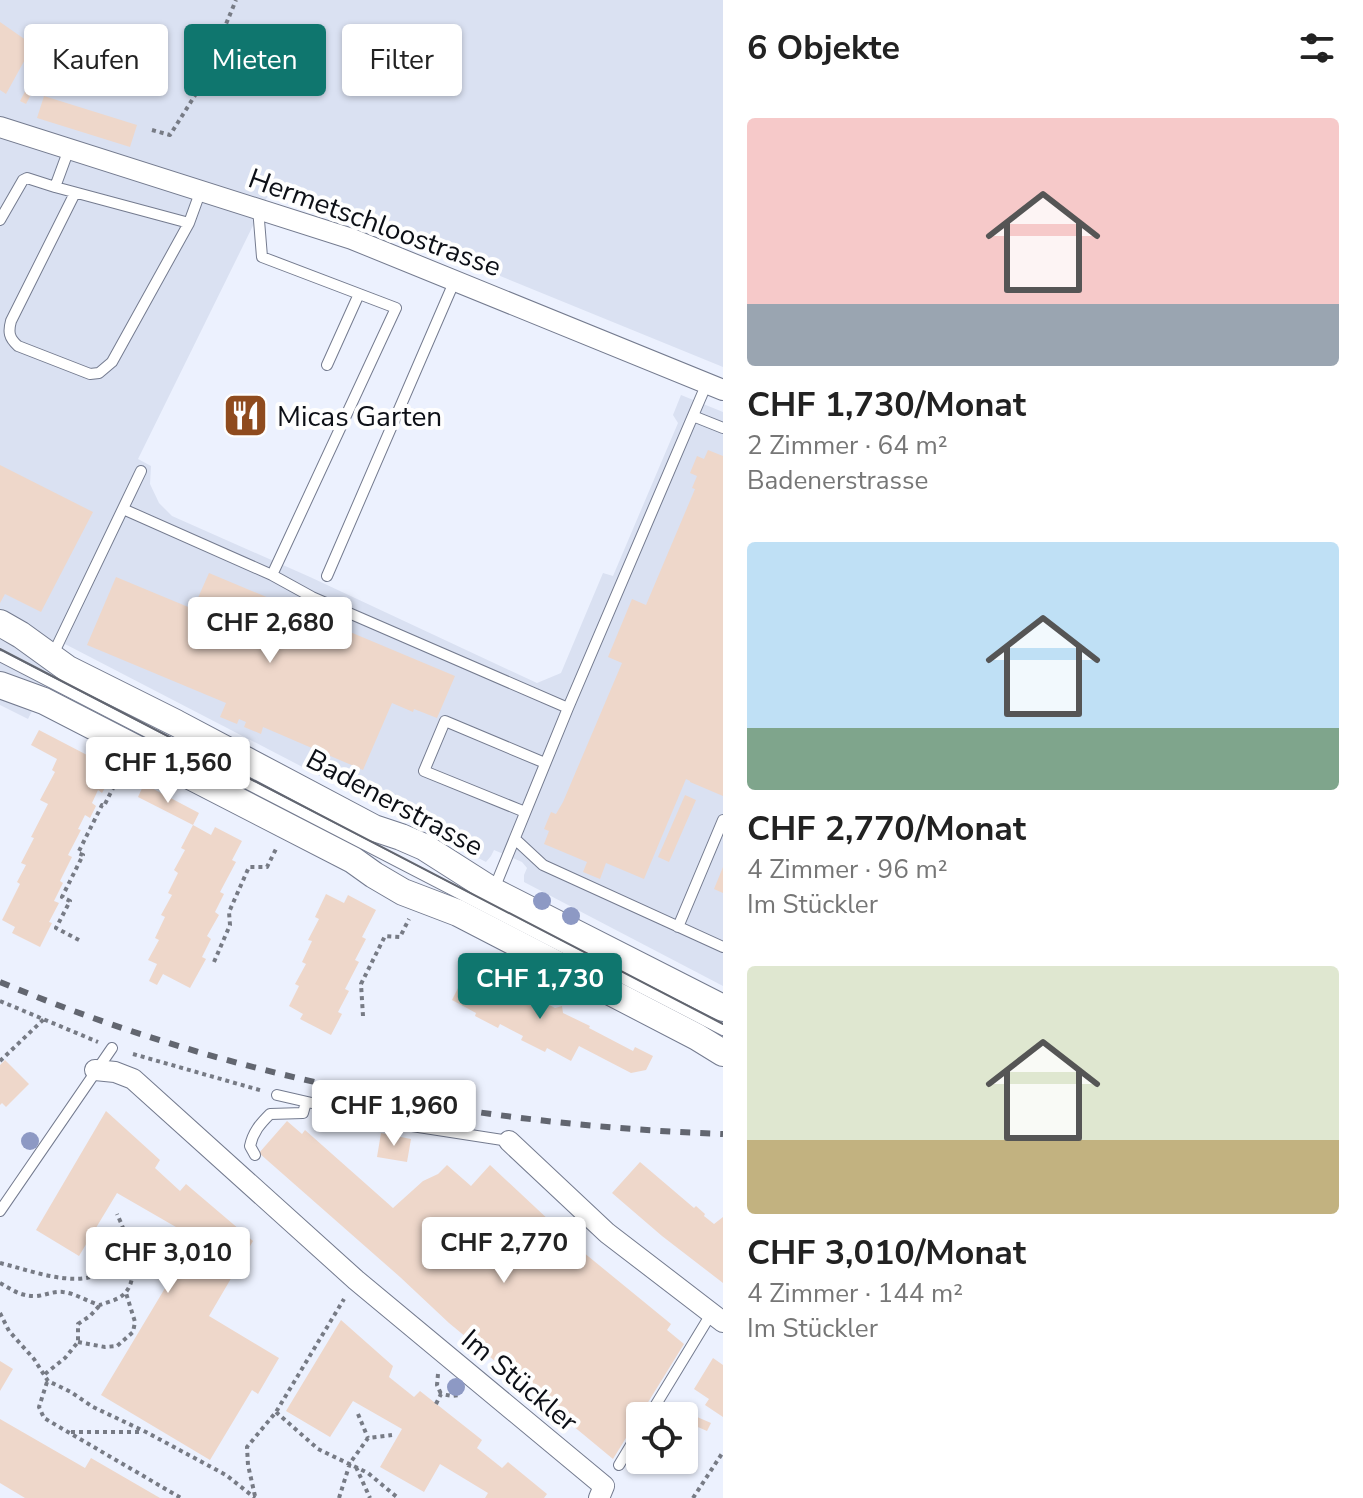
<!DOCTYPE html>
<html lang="de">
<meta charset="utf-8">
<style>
:root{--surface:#fff;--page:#f2f2f2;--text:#222;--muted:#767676;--accent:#0f766e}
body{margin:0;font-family:"Nunito Sans",sans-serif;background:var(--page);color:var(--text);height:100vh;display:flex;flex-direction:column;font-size:30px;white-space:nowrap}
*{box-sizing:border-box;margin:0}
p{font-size:26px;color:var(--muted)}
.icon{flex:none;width:44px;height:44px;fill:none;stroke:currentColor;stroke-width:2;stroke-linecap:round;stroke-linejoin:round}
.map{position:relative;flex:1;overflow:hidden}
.details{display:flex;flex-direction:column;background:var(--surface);width:640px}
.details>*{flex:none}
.top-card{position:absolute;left:24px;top:24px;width:578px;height:72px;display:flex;gap:16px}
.controls{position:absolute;left:626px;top:1402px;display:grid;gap:16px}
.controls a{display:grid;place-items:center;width:72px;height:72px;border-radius:8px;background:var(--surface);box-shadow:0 2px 6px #0004;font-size:40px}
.price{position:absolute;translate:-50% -68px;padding:0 18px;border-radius:8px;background:#fff;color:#222;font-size:26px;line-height:52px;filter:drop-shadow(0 2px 4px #0008)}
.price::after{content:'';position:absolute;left:50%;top:48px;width:24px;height:18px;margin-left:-12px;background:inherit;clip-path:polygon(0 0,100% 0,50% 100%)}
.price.selected{background:var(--accent);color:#fff}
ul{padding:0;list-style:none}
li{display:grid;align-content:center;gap:16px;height:424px;padding:0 24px}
li span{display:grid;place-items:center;height:248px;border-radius:8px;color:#555}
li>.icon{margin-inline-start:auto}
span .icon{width:144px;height:144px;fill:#fffc;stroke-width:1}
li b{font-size:34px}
h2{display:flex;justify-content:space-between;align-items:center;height:96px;padding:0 24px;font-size:34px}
.pill{padding:0 28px;border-radius:8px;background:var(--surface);box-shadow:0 2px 6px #0004;font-size:28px;line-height:72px}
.pill.selected{background:var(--accent);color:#fff}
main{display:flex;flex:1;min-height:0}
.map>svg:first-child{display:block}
.built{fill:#dae1f2}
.building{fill:#eed7ca}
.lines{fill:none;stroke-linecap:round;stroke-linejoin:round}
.service-casing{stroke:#747b8f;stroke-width:12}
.minor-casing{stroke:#747b8f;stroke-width:22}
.tertiary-casing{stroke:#747b8f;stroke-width:28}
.path{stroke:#777b85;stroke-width:4;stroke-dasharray:4 4;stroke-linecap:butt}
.service{stroke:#fff;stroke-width:10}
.minor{stroke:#fff;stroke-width:20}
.tertiary{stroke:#fff;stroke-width:26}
.tram{stroke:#626670;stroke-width:2}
.rail{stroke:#626670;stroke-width:6;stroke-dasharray:10 10;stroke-linecap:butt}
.tree{fill:#8d99c4}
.labels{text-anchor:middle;stroke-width:8;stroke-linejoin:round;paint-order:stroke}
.street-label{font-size:28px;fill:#0c0f16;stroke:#fefefe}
.poi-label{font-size:28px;fill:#0c0f16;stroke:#fefefe;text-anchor:start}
</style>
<main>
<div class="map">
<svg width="723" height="1498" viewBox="0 0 723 1498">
<rect width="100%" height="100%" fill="#ecf1fe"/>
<path class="built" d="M0 0H723V367L422 244 273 185 138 459 151 466 150 484 159 503 172 516 310 577 537 683 561 673 603 573 613 576 678 423 673 415 681 395 723 412V986L524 882V875L527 868 522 862 494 850 491 856 486 862 65 644 28 719 0 705Z"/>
<path class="building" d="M0 22 33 45 6 94 0 90Z
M52 40 58 43 26 104 20 101Z
M44 96 137 125 130 147 37 118Z
M708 450 723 456V796L690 782V781L686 779 644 879 606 863 600 879 583 872 587 862 544 844 549 831 544 829 551 812 556 814 563 802 622 663 608 657 632 599 646 605 695 489 692 488 697 476 690 473 697 456 704 459Z
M0 465 93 512 41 612 5 594 0 603Z
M209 573 455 676 437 718 414 709 413 712 392 703 363 770 263 727 261 734 244 727 246 722 239 719 237 724 220 717 226 703 87 645 116 577 193 609Z
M39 730 110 767 104 779 109 781 102 793 98 790 92 803 96 806 90 818 85 815 78 829 81 830 68 855 72 857 60 881 63 883 54 901 59 903 49 922 52 923 40 947 12 933 15 927 2 920 20 884 17 882 26 865 21 863 34 838 31 837 48 804 40 800 55 772 52 770 57 759 31 745Z
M144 784 199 813 193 825 138 797Z
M685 795 696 800 669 862 658 857Z
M193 825 211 835 215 827 242 841 232 860 236 862 220 892 224 894 215 912 219 915 207 936 211 939 202 957 206 959 190 988 163 974 157 985 149 981 157 964 148 960 159 940 155 938 165 917 161 915 172 895 168 893 178 873 174 870 185 850 181 848Z
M723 867V893L714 889Z
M326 894 344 903 348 895 376 910 362 937 366 939 355 960 359 962 345 989 349 991 338 1012 342 1014 331 1035 300 1019 303 1014 289 1006 299 986 295 984 306 964 302 962 312 941 308 940 319 919 315 917Z
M470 964 496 978 503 975 505 982 555 1008 562 1006 563 1013 590 1026 589 1028 633 1051 635 1047 653 1056 646 1070 631 1073 579 1046 571 1061 547 1048 545 1052 521 1040 523 1036 500 1024 498 1028 475 1016 476 1013 452 1000Z
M5 1060 29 1084 6 1107 2 1103 0 1105V1065Z
M106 1111 160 1160 155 1168 180 1191 186 1184 253 1241 209 1316 279 1358 258 1394 252 1390 210 1460 101 1395 195 1238 117 1193 79 1256 36 1230Z
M287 1121 302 1134 305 1130 393 1208 423 1181 438 1174 447 1165 471 1186 490 1165 583 1252 671 1324 667 1330 684 1344 613 1459 449 1323 400 1277 259 1153Z
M381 1133 411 1139 407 1162 377 1157Z
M640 1162 694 1208 696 1206 705 1214 704 1216 714 1224 723 1217V1283L662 1236 612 1193Z
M341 1320 393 1366 389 1377 414 1397 420 1391 482 1440 477 1448 502 1468 508 1462 547 1494 544 1498H485L488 1493 440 1464 424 1492 380 1467 402 1429 353 1401 330 1437 286 1411Z
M713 1358 723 1365V1417L705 1405 709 1399 694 1389Z
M0 1361 13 1369 0 1391Z
M681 1410 711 1423 707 1431 684 1421V1416H678Z
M0 1419 85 1468 91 1458 160 1498H25L0 1483Z"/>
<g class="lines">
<defs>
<path id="service" d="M55 187 189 223 112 362 99 373 90 374 18 346C9 338 8 332 11 321L75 193
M258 208 262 257 396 308 272 575
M0 220 23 180 27 178 55 187 69 149
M189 223 201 190
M327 365 359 294
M693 416 723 428
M123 509 272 575 312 597 568 708
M327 576 455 280
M57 646 141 471
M0 656 723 1030
M525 812 424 771 445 721 545 763
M515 839 543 865 723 947
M494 889 568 708 707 383
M678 927 723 820
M277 1095 412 1126 509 1141
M255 1155 250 1146C253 1132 260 1124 270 1114L303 1113 306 1102
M0 1211 112 1048
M649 1416 711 1314
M619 1465 640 1430"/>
<path id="minor" d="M0 127 352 239 723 390
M95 1070 115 1072 133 1079 356 1280 604 1486 599 1498
M509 1141 607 1233 723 1322"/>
<path id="tertiary" d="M0 623 21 635 68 669 176 723 374 828 401 837 424 847 493 891 723 1008
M0 685 44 701 353 860 374 875 403 892 458 913 697 1037 723 1053"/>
</defs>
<use href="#service" class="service-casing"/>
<use href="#minor" class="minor-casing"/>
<use href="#tertiary" class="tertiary-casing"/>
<path class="path" d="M152 130 170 135 199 89 236 0
M79 940 56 928 70 901 62 897 83 855 78 853 102 805 104 806 116 782 128 788 135 774
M214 962 230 925 229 912 249 867H267L277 847
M0 1001 98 1042
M363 1016 361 984 385 936 400 937 409 919
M133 1054 263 1091
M0 1061 44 1019
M0 1263C29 1270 72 1287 99 1274 110 1270 120 1259 131 1253L166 1264V1248L173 1232
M0 1283C12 1290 22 1297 37 1296 46 1295 54 1291 63 1292 75 1293 88 1302 100 1305 108 1302 118 1300 124 1294 143 1276 126 1233 117 1214
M0 1313 9 1331 34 1359 48 1381 71 1392 93 1407 146 1432 226 1475 255 1498
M78 1342 105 1347 117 1346 133 1332 135 1322 126 1293
M45 1374 65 1358 78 1342V1324L90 1316 100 1305
M438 1374 437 1385 441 1394
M47 1382 39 1407 44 1418 181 1498
M436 1404 441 1394 452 1396 460 1395
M276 1412 318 1449 368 1473 398 1498
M358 1414 368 1438
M71 1432H142
M356 1467 370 1498
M255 1496 248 1465 247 1447 276 1412 344 1299
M339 1498 350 1463 368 1438 392 1435
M693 1498 723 1452"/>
<use href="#service" class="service"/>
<use href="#minor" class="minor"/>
<use href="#tertiary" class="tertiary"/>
<path class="tram" d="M0 649 723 1024"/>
<path class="rail" d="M0 982C230 1078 475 1125 723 1134"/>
</g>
<g class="tree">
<circle cx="542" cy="901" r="9"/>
<circle cx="571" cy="916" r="9"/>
<circle cx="30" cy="1141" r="9"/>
<circle cx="456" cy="1387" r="9"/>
</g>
<defs>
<symbol id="restaurant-square" viewBox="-11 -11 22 22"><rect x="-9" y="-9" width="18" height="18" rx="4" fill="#8f4b1e" stroke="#fefefe"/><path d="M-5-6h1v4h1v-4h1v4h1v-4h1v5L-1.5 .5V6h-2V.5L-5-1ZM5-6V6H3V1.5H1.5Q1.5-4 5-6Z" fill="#fff"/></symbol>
</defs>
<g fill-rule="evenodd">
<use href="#restaurant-square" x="220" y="390" width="51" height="51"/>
</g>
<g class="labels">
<g class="street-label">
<text transform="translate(375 222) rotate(20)" y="10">Hermetschloostrasse</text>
<text transform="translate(395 802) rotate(28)" y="10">Badenerstrasse</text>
<text transform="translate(520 1380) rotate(40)" y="10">Im Stückler</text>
</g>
<g class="poi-label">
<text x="277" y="426">Micas Garten</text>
</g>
</g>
</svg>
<div class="controls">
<a><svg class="icon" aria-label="locate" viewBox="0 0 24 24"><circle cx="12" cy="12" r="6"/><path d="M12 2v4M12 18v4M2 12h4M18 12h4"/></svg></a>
</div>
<b class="price" style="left:270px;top:665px">CHF 2,680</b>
<b class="price" style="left:168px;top:805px">CHF 1,560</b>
<b class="price selected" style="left:540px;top:1021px">CHF 1,730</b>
<b class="price" style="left:394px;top:1148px">CHF 1,960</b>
<b class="price" style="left:504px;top:1285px">CHF 2,770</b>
<b class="price" style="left:168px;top:1295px">CHF 3,010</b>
<div class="top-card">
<a class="pill">Kaufen</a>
<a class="pill selected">Mieten</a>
<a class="pill">Filter</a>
</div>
</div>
<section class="details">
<h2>6 Objekte<svg class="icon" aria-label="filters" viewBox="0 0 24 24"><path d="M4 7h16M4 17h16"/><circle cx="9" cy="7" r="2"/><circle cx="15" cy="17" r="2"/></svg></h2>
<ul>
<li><span style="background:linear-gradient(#f6c9c9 75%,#9aa5b1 0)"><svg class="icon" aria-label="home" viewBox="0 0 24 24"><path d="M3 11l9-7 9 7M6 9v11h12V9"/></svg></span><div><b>CHF 1,730/Monat</b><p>2 Zimmer · 64 m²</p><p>Badenerstrasse</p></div></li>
<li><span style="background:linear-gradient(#bfe0f5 75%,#7fa58c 0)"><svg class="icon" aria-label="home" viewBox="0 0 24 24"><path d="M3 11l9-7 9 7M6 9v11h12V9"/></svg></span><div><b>CHF 2,770/Monat</b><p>4 Zimmer · 96 m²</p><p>Im Stückler</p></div></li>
<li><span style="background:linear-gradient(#dfe7d0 70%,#c2b280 0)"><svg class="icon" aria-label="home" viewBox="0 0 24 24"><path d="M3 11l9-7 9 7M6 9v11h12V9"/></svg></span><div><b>CHF 3,010/Monat</b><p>4 Zimmer · 144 m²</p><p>Im Stückler</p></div></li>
</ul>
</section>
</main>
